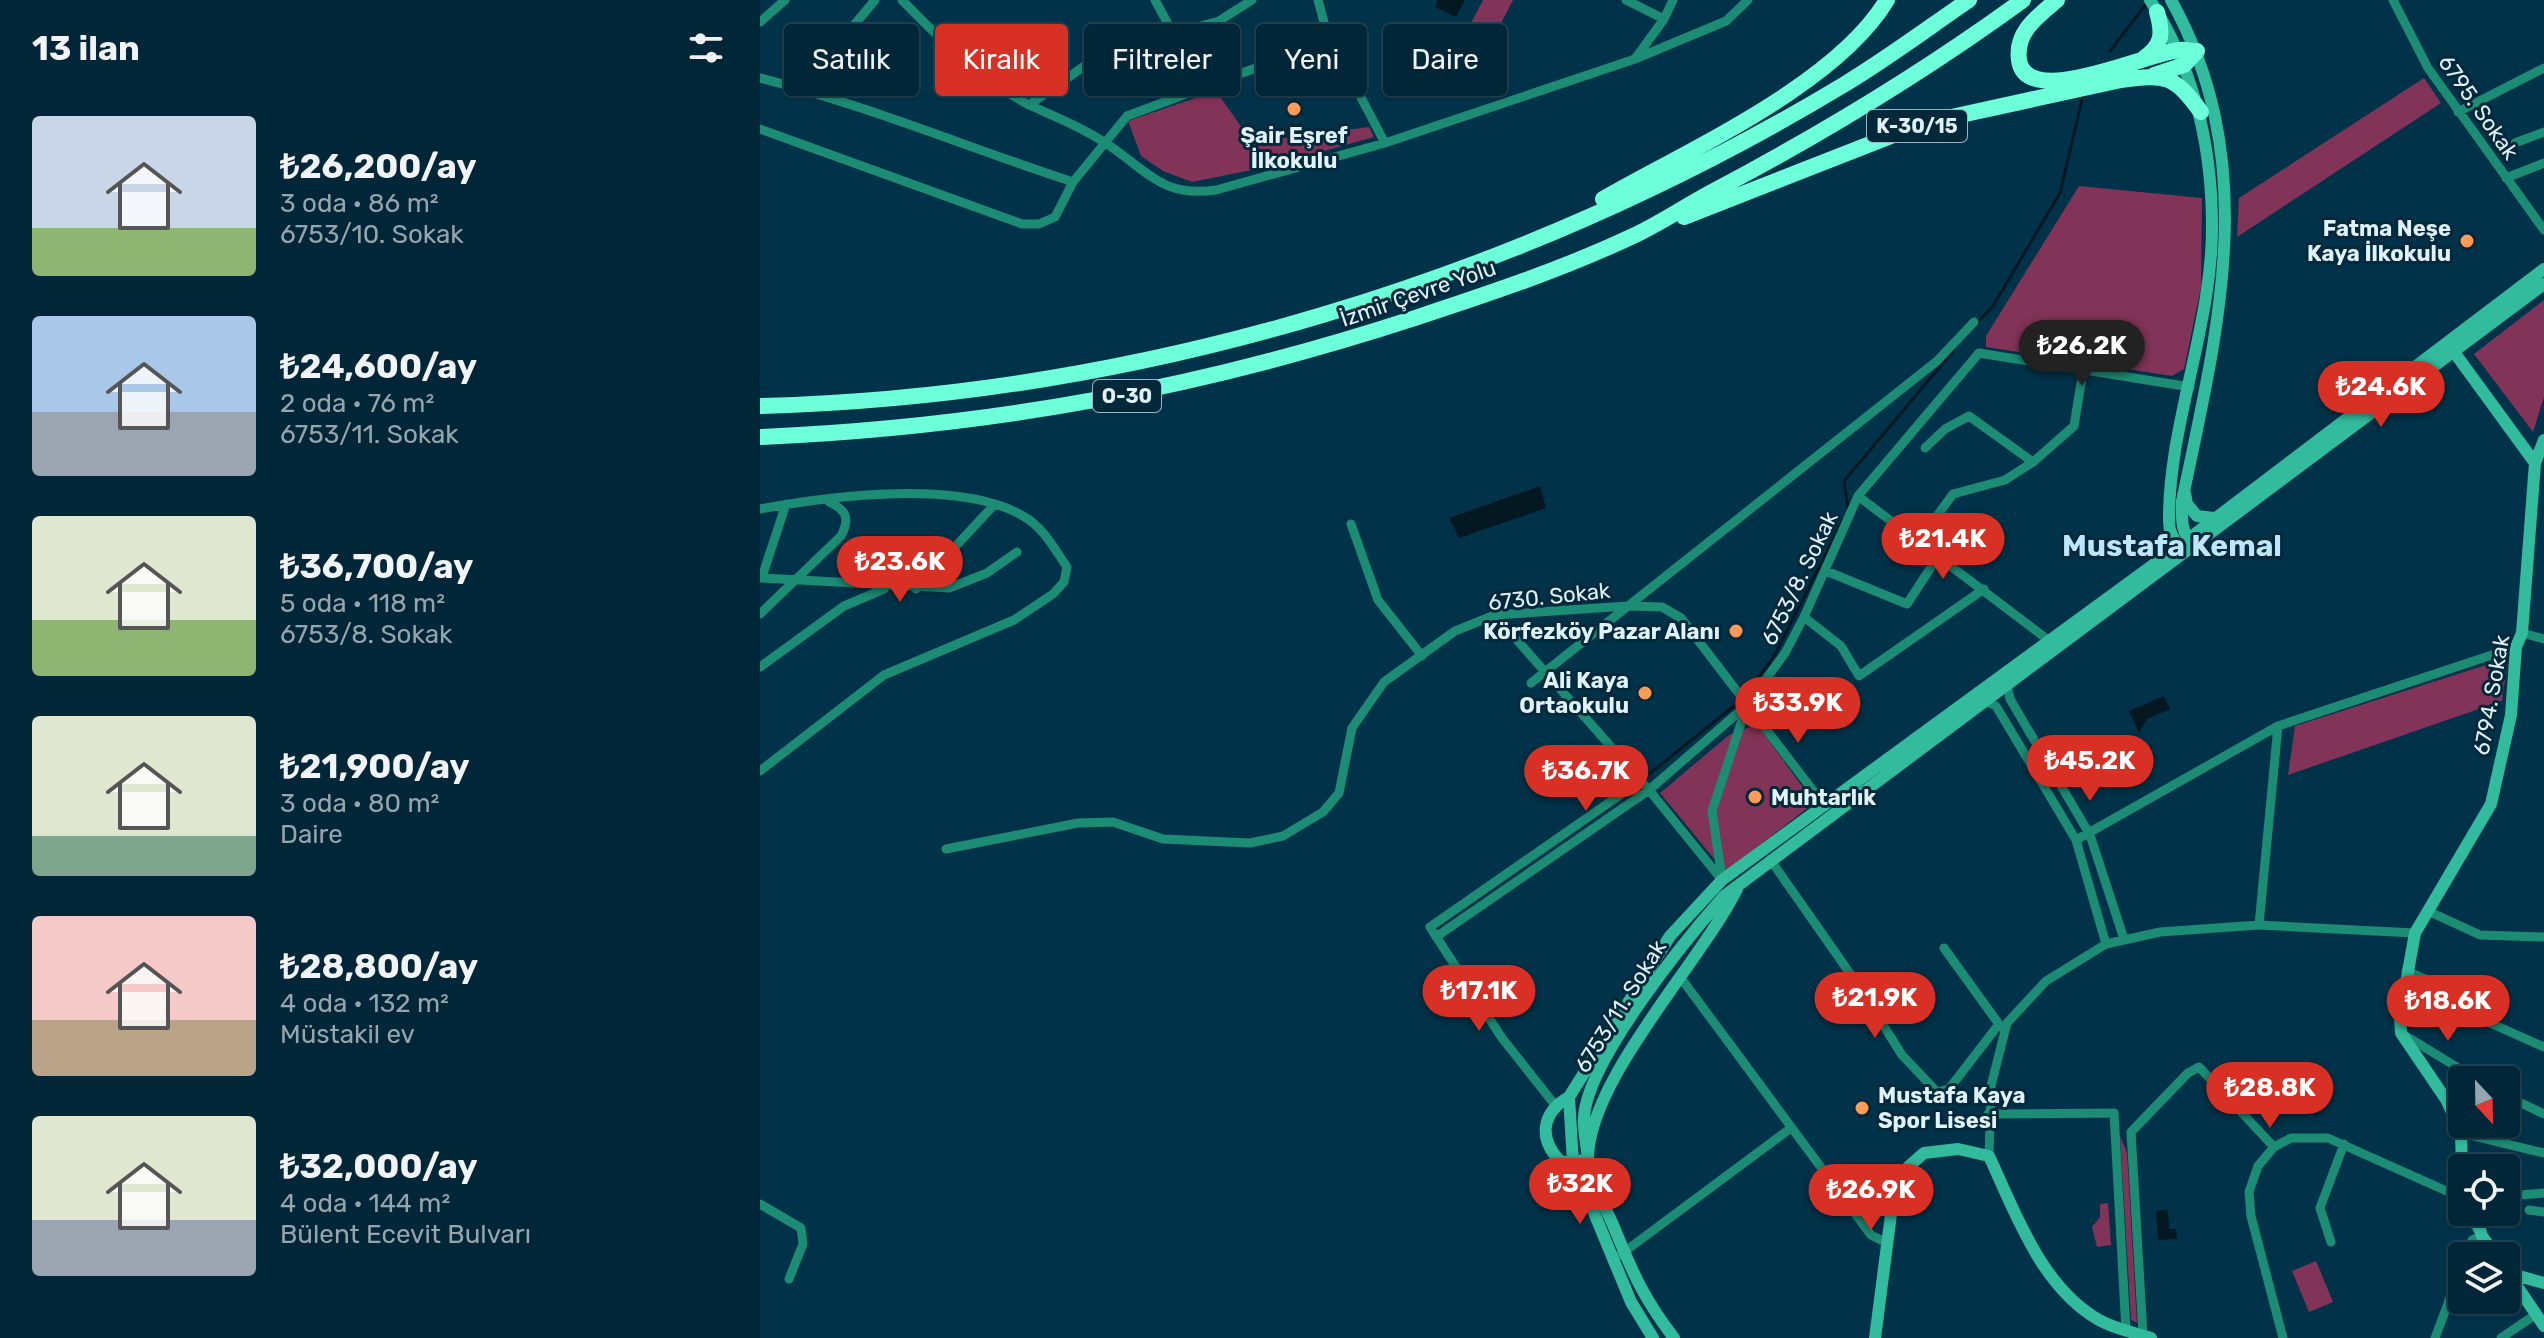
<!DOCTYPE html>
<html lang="tr">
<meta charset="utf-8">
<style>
:root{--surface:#002638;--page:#0a2e40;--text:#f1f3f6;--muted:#95a5ae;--line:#224353;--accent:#d93025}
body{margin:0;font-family:Rubik,sans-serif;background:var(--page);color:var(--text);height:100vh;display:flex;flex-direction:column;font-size:30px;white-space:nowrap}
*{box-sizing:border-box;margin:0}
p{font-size:26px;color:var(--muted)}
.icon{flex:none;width:44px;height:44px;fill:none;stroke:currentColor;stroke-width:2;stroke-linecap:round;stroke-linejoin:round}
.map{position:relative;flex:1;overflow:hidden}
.panel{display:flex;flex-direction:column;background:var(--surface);width:760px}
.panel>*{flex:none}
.top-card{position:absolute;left:24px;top:24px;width:760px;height:72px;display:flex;gap:16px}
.needle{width:52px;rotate:158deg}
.tools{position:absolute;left:1688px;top:1066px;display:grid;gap:16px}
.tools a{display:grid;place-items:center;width:72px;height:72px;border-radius:8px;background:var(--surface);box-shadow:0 2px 6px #0004,0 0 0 2px var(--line);font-size:40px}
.price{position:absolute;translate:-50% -68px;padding:0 18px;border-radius:28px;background:var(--accent);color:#fff;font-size:26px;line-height:52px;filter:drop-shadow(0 2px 4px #0008)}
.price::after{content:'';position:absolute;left:50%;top:48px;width:24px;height:18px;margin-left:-12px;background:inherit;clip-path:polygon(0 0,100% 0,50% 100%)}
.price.active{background:#222;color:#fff}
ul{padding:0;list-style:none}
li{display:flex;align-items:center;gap:24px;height:200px;padding:0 32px}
li span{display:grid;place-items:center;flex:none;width:224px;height:160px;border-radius:8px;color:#555}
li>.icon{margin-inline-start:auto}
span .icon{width:96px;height:96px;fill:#fffc;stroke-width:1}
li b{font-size:34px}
h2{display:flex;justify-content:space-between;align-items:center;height:96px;padding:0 32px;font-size:34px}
.chip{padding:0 28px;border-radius:8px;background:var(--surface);box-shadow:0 2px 6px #0004,0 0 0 2px var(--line);font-size:28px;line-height:72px}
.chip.active{background:var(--accent);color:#fff}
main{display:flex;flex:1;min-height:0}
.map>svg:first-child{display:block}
.green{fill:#823458}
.water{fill:#041822}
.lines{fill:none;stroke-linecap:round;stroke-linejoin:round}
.stream{stroke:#041822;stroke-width:3}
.street{stroke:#1d8c74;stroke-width:9}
.secondary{stroke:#32bb9d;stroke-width:12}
.highway{stroke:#6dfeda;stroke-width:16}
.poi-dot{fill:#fe9c57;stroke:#02283a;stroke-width:3}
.labels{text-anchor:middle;stroke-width:6;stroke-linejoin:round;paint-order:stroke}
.shield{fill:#02283a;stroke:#9db5c3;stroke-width:2}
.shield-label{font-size:20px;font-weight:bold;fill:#dff2fe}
.street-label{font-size:22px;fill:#dff2fe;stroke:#02283a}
.poi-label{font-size:22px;font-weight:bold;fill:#dff2fe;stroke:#02283a;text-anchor:end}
.district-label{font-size:30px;font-weight:bold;fill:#bee6fd;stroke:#02283a}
</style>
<main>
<section class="panel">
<h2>13 ilan<svg class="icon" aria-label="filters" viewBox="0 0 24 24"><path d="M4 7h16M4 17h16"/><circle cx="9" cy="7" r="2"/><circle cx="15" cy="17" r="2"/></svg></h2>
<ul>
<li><span style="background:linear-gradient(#c9d6e8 70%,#8fb573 0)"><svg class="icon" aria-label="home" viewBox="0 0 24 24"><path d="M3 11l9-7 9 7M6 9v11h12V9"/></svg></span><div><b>₺26,200/ay</b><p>3 oda · 86 m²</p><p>6753/10. Sokak</p></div></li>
<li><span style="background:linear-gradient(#a9c7e8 60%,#9aa5b1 0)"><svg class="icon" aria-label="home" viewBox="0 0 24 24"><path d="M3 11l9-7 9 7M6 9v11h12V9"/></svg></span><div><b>₺24,600/ay</b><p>2 oda · 76 m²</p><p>6753/11. Sokak</p></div></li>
<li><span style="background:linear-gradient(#dfe7d0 65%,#8fb573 0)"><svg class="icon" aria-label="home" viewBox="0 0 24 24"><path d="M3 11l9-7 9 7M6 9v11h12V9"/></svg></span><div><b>₺36,700/ay</b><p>5 oda · 118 m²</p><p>6753/8. Sokak</p></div></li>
<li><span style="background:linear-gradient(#dfe7d0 75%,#7fa58c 0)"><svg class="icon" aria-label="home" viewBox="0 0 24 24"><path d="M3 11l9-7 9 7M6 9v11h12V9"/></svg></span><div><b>₺21,900/ay</b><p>3 oda · 80 m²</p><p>Daire</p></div></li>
<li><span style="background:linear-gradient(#f6c9c9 65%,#b9a48a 0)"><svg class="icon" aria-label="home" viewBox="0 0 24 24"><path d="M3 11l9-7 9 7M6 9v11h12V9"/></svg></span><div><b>₺28,800/ay</b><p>4 oda · 132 m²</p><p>Müstakil ev</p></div></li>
<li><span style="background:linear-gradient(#dfe7d0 65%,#9aa5b1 0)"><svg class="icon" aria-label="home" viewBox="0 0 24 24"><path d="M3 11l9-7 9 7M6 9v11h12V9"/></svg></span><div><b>₺32,000/ay</b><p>4 oda · 144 m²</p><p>Bülent Ecevit Bulvarı</p></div></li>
</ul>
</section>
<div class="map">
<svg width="1784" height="1338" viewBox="0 0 1784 1338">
<rect width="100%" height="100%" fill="#00334a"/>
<path class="green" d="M723 0H753L734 37 710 25Z
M1664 78 1681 103 1477 237 1479 198Z
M456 91 492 142 609 127 614 137 507 167 432 182 403 171 381 156 368 121Z
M1319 186 1442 198 1441 287 1424 369 1412 376 1226 347V336Z
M1784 300V397L1773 432 1714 354Z
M1748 658 1742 701 1528 775 1535 726Z
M997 724 1054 803 965 872 900 793 969 735Z
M1360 1136 1367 1153 1377 1323 1371 1320Z
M1348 1203 1351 1245 1337 1247 1332 1227 1340 1217V1204Z
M1556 1261 1573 1302 1549 1312 1532 1271Z"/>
<path class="water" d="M678 0H705L696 17 675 7Z
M780 486 786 508 699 538 689 518Z
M1404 696 1410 709 1387 719 1379 733 1369 711Z
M1408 1210 1409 1229H1416L1417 1239 1398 1240 1396 1211Z"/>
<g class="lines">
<path class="stream" d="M1350 51 1387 3
M1217 323 1233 306 1300 193 1323 96
M1088 509 1084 481 1194 350
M998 678 1013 658 1083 520
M889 774 974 706"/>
<path class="street" d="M142 0C182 41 219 78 269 105L343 53 459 21 492 0
M395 0 434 72
M558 0 567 33 625 143
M866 0 904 19
M1633 0 1668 68 1784 230
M0 22 25 0
M875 59 966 21 988 0
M0 78C106 105 209 148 313 182
M49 90 84 37 115 0
M269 105C296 117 323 128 347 144 388 171 402 198 456 190L625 143 875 59 904 19 913 0
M1698 112 1784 68
M0 129 262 224H279L295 217 313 182 367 116 509 63 567 33
M1755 143 1784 132
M1746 178 1784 163
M1165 448 1185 429 1209 416 1273 462 1314 426 1323 371
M1098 496 1287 639
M0 509C70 496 200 479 263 516 283 527 294 548 307 567L304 582 293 594 254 620 124 675 0 771
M591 524 618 600 662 656
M1160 539 1193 494 1245 480 1273 462
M1066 571 1147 604 1177 558
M2 577 26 504
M0 578 189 588 227 573 257 552
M156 589 234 505
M0 614 81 536C90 519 87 510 69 502
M735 615 889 790 962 880
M1044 617 1081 646 1099 676 1224 589
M1762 633 1784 639
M0 667 84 606 124 589
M771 683 1177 361 1214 322
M1247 684 1250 699 1330 835 1364 939
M1225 701 1236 706 1316 840 1346 944
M1316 840 1518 726
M186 849 318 823 353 822 403 839 490 843 523 836 563 812 579 793 592 728 624 682 695 631 735 615 868 606 902 607 921 618 1064 805
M1012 862 1096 982 1142 1055 1177 1092 1189 1089 1239 1024
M962 879 952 811 986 708
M1668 911 1720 935 1784 937
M1499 925 1518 726 1756 647
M676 937 889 790 987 705 1025 653 1044 617 1098 496 1219 353 1430 387
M1184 948 1241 1027
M1646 971 1701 994 1730 1023 1784 1047
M921 978 1111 1235 1127 1243
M1646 1036 1718 1080
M1746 1096 1784 1114
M795 1105 742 1038 670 927 880 781
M1228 1114 1354 1113 1366 1331
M1701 1133 1784 1153
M1229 1156 1231 1086 1247 1023 1286 981 1346 944 1400 932 1499 925 1655 933
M1746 1196 1784 1193
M0 1204 41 1228 43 1244 29 1279
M1769 1210 1784 1212
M1705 1212 1722 1236 1712 1240 1706 1256
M1571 1242 1560 1208 1584 1144
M860 1255 1031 1128
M1383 1335 1371 1132 1428 1073 1439 1067 1514 1147
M1523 1338 1491 1216 1489 1192 1498 1166 1514 1147 1531 1138H1568L1691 1193 1702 1208
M1675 1338 1702 1266
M1741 1338 1775 1315"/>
<path class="secondary" d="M1390 0C1433 67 1451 141 1452 220 1454 323 1408 423 1409 522 1409 533 1415 542 1422 549
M1411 0C1502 163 1458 329 1422 501 1422 516 1420 534 1433 543
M1784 269 1419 546 962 880 910 936 809 1097C781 1113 778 1139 801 1162L828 1160C827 1146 823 1131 824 1117 827 1061 926 939 964 896L1784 284
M1694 352 1775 463
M1425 493 1427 504 1437 516 1454 518
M809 1097 813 1162 871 1302 893 1338
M1702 1170 1701 1133 1687 1101 1641 1033 1640 1016 1655 933 1731 804 1751 715 1756 647 1762 633 1775 463 1784 440
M1714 1212 1722 1236 1736 1256
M1746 1270 1784 1326
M1748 1273 1784 1283
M914 1338C885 1300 874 1276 856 1232 849 1214 828 1176 828 1158 829 1079 940 963 977 889
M1115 1338 1133 1199 1148 1167 1164 1153 1198 1149 1229 1156C1255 1212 1281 1287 1339 1320 1355 1329 1373 1332 1391 1338"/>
<path class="highway" d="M1297 0C1278 16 1255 32 1259 60 1266 111 1391 52 1419 50 1424 49 1431 51 1437 51
M1384 58C1403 45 1403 33 1397 12
M1394 75 1424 65 1437 51
M843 199C928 150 1076 85 1127 0
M924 217 1164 123 1361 80C1406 74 1414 75 1441 112
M0 406C380 396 760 280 1085 84 1128 58 1168 28 1209 0
M0 437C230 427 437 389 655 318 728 294 803 269 873 236 899 224 924 207 950 193 1060 135 1163 73 1263 0"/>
</g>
<g class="poi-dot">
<circle cx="534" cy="109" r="8"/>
<circle cx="1707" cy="241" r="8"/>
<circle cx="976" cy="631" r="8"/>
<circle cx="885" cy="693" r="8"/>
<circle cx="995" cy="797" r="8"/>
<circle cx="1102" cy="1108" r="8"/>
</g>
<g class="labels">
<g class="shield">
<rect x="1107" y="110" width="100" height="32" rx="6"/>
<rect x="333" y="380" width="68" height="32" rx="6"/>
</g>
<g class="shield-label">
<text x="1157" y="133">K-30/15</text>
<text x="367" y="403">O-30</text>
</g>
<g class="street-label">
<text transform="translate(1719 107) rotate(55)" y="8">6795. Sokak</text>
<text transform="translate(658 293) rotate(-19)" y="8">İzmir Çevre Yolu</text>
<text transform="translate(1039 578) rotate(-64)" y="8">6753/8. Sokak</text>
<text transform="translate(789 596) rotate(-6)" y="8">6730. Sokak</text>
<text transform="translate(1731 695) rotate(-80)" y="8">6794. Sokak</text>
<text transform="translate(860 1006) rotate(-58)" y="8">6753/11. Sokak</text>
</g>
<g class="poi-label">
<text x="534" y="143" text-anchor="middle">Şair Eşref<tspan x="534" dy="25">İlkokulu</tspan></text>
<text x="1691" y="236">Fatma Neşe<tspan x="1691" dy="25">Kaya İlkokulu</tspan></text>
<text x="960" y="639">Körfezköy Pazar Alanı</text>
<text x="869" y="688">Ali Kaya<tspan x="869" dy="25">Ortaokulu</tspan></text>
<text x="1011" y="805" text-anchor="start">Muhtarlık</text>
<text x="1118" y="1103" text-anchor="start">Mustafa Kaya<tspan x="1118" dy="25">Spor Lisesi</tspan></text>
</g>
<g class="district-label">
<text x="1412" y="556">Mustafa Kemal</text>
</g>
</g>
</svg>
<div class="tools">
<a><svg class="needle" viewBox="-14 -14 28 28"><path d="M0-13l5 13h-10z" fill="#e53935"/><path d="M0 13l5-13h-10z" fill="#95a5ae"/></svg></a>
<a><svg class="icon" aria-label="locate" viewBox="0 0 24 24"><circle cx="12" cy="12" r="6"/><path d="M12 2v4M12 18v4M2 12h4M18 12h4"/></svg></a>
<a><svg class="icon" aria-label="layers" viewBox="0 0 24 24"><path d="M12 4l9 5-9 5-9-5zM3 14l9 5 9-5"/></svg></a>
</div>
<b class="price active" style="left:1322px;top:388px">₺26.2K</b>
<b class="price" style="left:1621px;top:429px">₺24.6K</b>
<b class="price" style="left:1183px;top:581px">₺21.4K</b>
<b class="price" style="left:140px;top:604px">₺23.6K</b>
<b class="price" style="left:1038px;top:745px">₺33.9K</b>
<b class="price" style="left:1330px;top:803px">₺45.2K</b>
<b class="price" style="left:826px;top:813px">₺36.7K</b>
<b class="price" style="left:719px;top:1033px">₺17.1K</b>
<b class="price" style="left:1115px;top:1040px">₺21.9K</b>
<b class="price" style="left:1688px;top:1043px">₺18.6K</b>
<b class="price" style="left:1510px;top:1130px">₺28.8K</b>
<b class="price" style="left:820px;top:1226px">₺32K</b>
<b class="price" style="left:1111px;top:1232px">₺26.9K</b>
<div class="top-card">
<a class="chip">Satılık</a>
<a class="chip active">Kiralık</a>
<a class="chip">Filtreler</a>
<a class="chip">Yeni</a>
<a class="chip">Daire</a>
</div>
</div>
</main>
